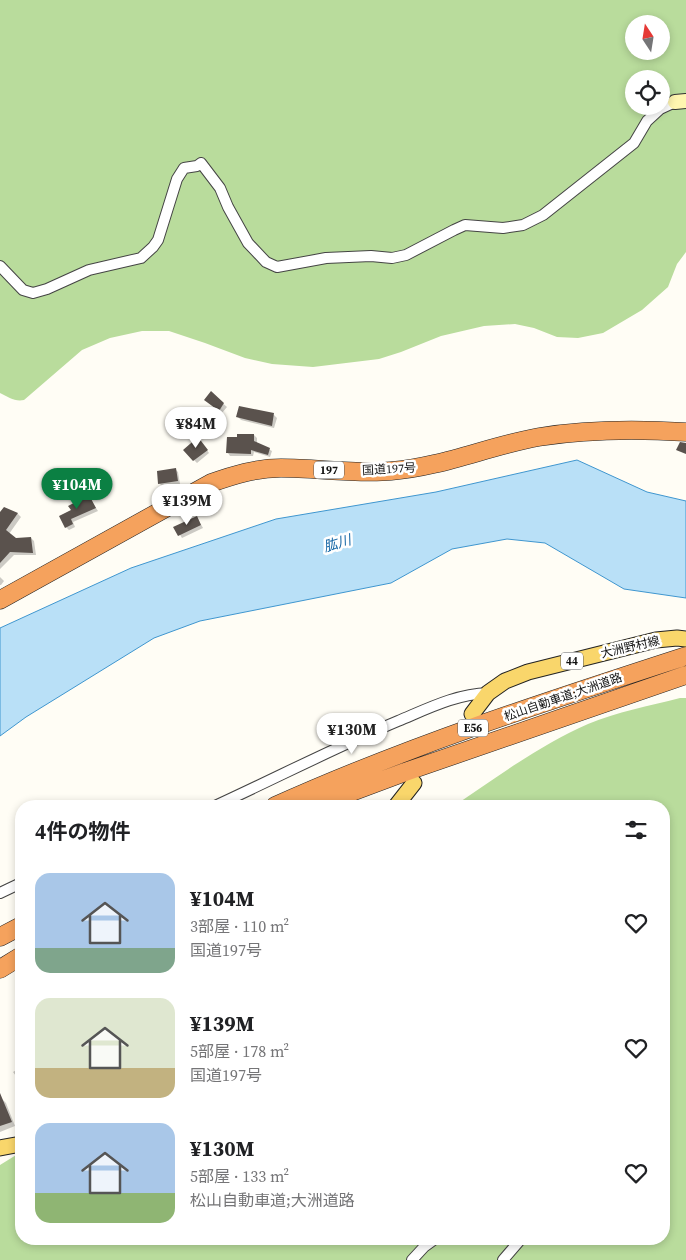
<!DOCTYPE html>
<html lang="ja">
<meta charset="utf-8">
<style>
:root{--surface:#fff;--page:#f2f2f2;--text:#202124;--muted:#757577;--accent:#0b8043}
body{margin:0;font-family:"Source Serif 4","Noto Sans JP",serif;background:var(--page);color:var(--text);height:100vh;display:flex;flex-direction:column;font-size:19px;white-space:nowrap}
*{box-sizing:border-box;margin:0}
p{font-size:16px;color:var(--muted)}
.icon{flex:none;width:28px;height:28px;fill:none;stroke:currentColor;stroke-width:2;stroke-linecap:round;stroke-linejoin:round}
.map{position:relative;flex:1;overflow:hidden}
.details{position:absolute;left:15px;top:800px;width:655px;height:445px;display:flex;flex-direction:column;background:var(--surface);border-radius:20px;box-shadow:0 2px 8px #0003}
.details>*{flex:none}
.needle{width:32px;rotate:348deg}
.tools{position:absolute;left:625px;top:15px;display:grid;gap:10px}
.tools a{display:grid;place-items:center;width:45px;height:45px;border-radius:50%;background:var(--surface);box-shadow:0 2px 8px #0003;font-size:25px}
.price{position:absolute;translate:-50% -42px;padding:0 11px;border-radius:18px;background:#fff;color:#222;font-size:16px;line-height:32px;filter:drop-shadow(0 1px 2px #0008)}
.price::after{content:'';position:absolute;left:50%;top:30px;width:15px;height:11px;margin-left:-8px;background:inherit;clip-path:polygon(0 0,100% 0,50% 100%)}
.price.active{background:var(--accent);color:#fff}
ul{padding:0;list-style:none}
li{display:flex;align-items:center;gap:15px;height:125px;padding:0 20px}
li span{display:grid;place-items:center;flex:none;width:140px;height:100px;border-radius:15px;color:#555}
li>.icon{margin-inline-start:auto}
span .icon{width:60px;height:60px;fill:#fffc;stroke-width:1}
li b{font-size:21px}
h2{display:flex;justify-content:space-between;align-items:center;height:60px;padding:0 20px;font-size:21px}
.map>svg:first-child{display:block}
.forest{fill:#b9dc9c;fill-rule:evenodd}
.water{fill:#b9e0f7;stroke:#3f96cf}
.shadow{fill:#0003}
.building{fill:#5a524d}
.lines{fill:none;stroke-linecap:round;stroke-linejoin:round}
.street-casing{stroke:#444;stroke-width:12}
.secondary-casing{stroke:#333;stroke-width:16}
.primary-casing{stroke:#222;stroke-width:17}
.highway-casing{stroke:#222;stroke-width:19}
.street{stroke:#fff;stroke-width:10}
.secondary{stroke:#fff6b0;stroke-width:14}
.primary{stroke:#f9d66b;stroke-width:15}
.highway{stroke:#f5a25d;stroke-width:18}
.labels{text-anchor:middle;stroke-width:5;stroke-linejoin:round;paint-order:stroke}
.shield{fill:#fff;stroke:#585858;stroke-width:1}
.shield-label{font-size:11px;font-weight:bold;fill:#111}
.street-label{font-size:12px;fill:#111;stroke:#fff}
.water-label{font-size:14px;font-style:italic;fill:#1768a6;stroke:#fff}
</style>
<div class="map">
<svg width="686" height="1260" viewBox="0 0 686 1260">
<rect width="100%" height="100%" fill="#fffdf5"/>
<path class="forest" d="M0 0H686V252L677 264 668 287 642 310 603 333 578 338 557 337 534 328 515 324 484 326 441 336 401 352 379 359 313 367 272 364 245 358 205 343 169 331H142L110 338 82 350 24 400C15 402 8 397 0 393ZM634 24H661V51H634ZM634 79H661V106H634Z
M680 698H686V1260H0V1165L21 1152V1239H664V806H454C497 777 540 745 588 724 617 712 649 706 680 698Z"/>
<path class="water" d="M577 460 647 492 686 501V598L624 589 545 543 507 539 452 549 391 583 200 621 154 638 26 717 0 736V628L131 568 276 519 436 492Z"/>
<path class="shadow" d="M211 393 227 407 222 413 209 403Z
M274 415 277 418 274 428 241 420 238 417Z
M254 435 257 438V443L272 451 270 457 254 452 253 456H230L228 453Z
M201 442 209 453 197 463 185 451Z
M175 469 178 472 180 484 162 486 159 483Z
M89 497 98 511 73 522 75 527 69 530 66 527 72 510Z
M4 508 18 514 21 517 9 534 15 540 31 538 34 541 36 555H14L0 569V514Z
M197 517 203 528 182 538 175 527Z
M0 577 4 581 1 585H0Z
M21 1067V1083L13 1072Z
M0 1099H2L6 1103 15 1126 0 1132Z"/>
<path class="building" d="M211 391 224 403 219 411 204 400Z
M239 406 274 413 272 426 236 417Z
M237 434H254V441L270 448 268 455 251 450V454L226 453 227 437H237Z
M198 437 208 450 193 461 183 450Z
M680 442 686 443V454L676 450Z
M176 468 178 481 158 484 157 471Z
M89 495 96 508 71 519 73 524 65 528 59 516 71 510 68 506Z
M4 507 18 513 6 530 16 538 31 537 33 553 10 552 0 563V512Z
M197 516 201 525 178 536 173 527Z
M0 1093 12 1122 0 1126Z"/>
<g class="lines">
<defs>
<path id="street" d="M0 266 23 290 33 293 47 289 89 270 141 258 153 247 158 240 177 179 184 168 197 166 201 163 220 188 228 207 248 243 266 262 277 267 326 258 371 256 392 258 406 255 454 230 465 225 503 228 523 225 543 215 634 143 647 121 660 109 675 102
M215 806C276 778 336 747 398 721 427 709 456 694 488 693
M0 893 21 883
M412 1260 424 1247 435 1239
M503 1260 521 1239"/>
<path id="secondary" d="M675 102 686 101"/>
<path id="primary" d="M472 714 488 693 505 681 528 672 656 640 677 638 686 639
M396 806 414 783
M0 1148 21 1144"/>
<path id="highway" d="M0 600 211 483C234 475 256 468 281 468 317 468 355 474 391 471 442 467 489 446 539 437 588 429 637 429 686 432
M275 806C408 746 547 701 686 656
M314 806 405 772 686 675
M0 937 21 926
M0 969 21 956"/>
</defs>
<use href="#street" class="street-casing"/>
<use href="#secondary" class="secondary-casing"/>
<use href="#primary" class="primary-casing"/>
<use href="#highway" class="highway-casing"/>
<use href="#street" class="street"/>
<use href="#secondary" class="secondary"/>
<use href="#primary" class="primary"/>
<use href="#highway" class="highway"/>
</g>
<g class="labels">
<g class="shield">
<rect x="314" y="461.5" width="30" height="17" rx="4"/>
<rect x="561" y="652.5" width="22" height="17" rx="4"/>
<rect x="458" y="719.5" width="30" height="17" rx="4"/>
</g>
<g class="shield-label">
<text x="329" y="474">197</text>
<text x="572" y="665">44</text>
<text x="473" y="732">E56</text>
</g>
<g class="street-label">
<text transform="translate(389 469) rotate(-3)" y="4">国道197号</text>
<text transform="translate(630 647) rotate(-13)" y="4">大洲野村線</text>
<text transform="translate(563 697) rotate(-19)" y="4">松山自動車道;大洲道路</text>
</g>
<g class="water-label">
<text transform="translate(337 543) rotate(-16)" y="5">肱川</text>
</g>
</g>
</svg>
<div class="tools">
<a><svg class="needle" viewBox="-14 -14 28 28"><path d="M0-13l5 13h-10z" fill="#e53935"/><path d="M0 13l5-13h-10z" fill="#757577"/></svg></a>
<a><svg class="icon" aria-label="locate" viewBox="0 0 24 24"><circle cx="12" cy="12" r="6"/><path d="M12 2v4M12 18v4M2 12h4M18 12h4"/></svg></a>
</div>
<b class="price" style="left:196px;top:449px">¥84M</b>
<b class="price active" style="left:77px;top:510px">¥104M</b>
<b class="price" style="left:187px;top:526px">¥139M</b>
<b class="price" style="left:352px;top:755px">¥130M</b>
<section class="details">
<h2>4件の物件<svg class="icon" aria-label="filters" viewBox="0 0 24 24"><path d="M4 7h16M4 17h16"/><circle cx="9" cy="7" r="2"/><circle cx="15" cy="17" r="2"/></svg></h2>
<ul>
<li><span style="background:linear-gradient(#a9c7e8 75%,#7fa58c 0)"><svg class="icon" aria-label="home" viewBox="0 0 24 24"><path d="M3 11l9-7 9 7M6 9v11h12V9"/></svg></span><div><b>¥104M</b><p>3部屋 · 110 m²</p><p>国道197号</p></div><svg class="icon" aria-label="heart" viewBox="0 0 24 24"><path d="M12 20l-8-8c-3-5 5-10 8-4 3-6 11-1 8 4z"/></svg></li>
<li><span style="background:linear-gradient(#dfe7d0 70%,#c2b280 0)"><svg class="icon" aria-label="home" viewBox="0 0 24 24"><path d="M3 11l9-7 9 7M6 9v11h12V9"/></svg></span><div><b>¥139M</b><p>5部屋 · 178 m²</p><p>国道197号</p></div><svg class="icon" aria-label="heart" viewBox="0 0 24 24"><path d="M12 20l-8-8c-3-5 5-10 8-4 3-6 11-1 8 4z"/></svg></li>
<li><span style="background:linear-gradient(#a9c7e8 70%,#8fb573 0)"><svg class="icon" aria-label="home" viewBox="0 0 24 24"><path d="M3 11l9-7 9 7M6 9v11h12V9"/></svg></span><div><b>¥130M</b><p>5部屋 · 133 m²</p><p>松山自動車道;大洲道路</p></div><svg class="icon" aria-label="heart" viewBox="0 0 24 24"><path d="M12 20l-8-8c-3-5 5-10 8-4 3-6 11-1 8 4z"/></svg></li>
</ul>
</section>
</div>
